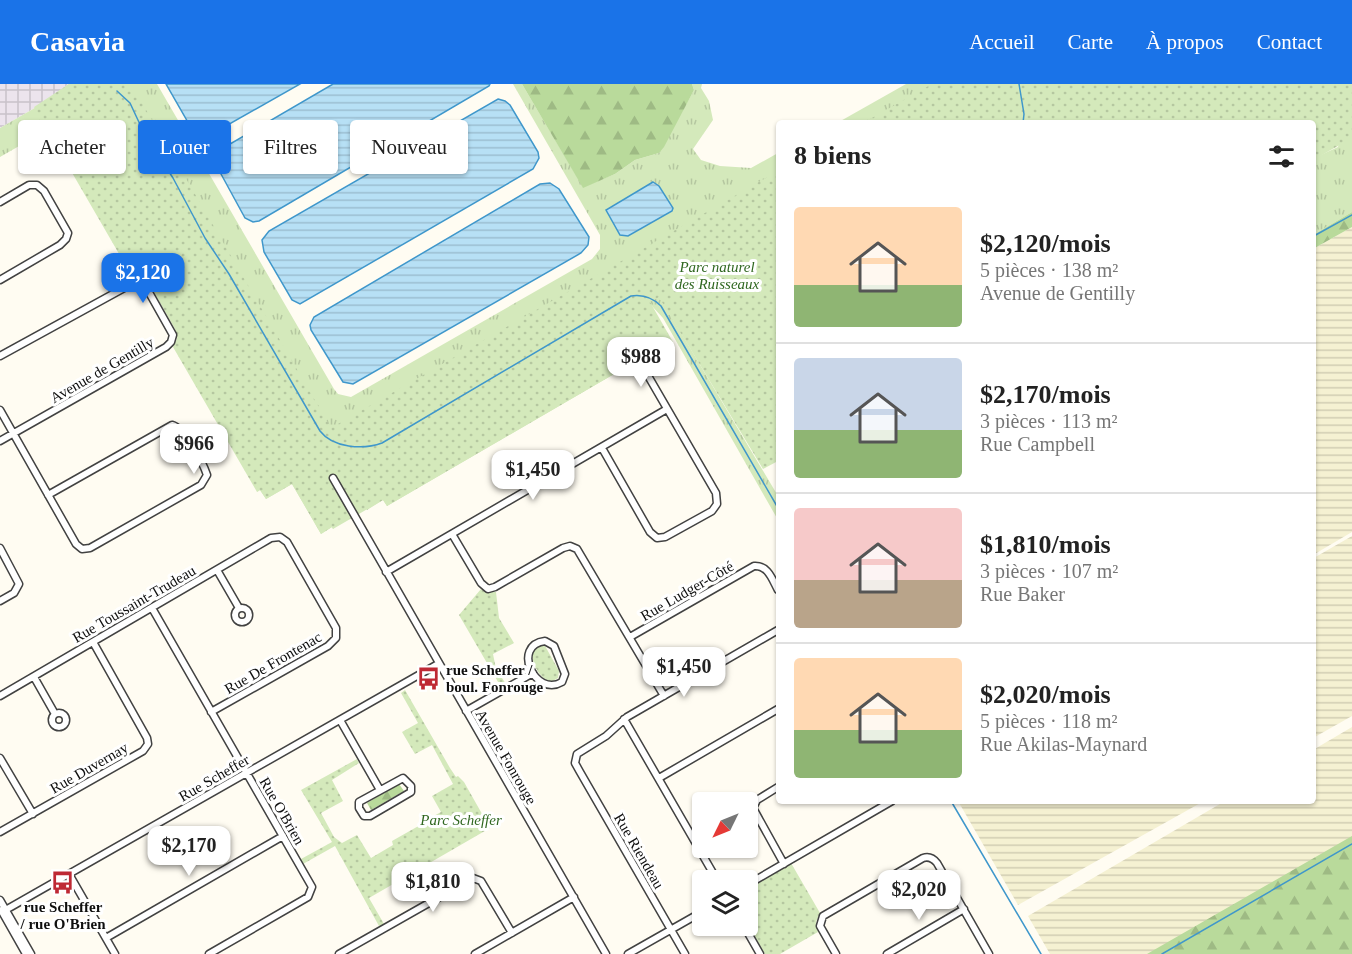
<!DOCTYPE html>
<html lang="fr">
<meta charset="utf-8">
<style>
:root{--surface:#fff;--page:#f2f2f2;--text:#222;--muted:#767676;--line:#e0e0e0;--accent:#1a73e8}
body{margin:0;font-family:Georgia,serif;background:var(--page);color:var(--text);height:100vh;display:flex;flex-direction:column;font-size:22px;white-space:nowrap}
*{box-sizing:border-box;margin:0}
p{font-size:20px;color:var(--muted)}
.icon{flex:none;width:33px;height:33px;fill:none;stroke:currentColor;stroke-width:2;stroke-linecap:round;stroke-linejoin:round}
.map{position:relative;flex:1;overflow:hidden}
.drawer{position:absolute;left:776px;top:36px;width:540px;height:684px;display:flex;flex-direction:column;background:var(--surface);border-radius:6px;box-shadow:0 2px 4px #0004}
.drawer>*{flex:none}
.hud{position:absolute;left:18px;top:36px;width:570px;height:54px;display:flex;gap:12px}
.needle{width:39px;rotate:227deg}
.tools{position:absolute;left:692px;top:708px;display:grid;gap:12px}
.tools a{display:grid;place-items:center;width:66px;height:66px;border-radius:6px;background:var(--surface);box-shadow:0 2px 4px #0004;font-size:30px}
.price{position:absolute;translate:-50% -51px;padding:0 14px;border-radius:12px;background:#fff;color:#222;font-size:20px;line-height:39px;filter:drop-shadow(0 2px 3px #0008)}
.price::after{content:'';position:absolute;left:50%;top:36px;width:18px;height:14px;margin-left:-9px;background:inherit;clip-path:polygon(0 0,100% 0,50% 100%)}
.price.selected{background:var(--accent);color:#fff}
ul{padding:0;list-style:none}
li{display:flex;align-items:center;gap:18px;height:150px;padding:0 18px}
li+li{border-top:2px solid var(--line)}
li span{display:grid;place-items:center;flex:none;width:168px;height:120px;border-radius:6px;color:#555}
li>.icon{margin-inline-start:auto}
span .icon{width:72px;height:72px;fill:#fffc;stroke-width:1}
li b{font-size:26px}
h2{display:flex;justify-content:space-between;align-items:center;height:72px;padding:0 18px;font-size:26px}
.chip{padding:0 21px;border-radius:6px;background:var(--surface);box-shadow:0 2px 4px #0004;font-size:21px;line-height:54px}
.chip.selected{background:var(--accent);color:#fff}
header{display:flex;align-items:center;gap:36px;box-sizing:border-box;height:84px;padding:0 30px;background:var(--accent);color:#fff}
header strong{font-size:28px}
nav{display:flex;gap:33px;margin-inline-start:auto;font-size:21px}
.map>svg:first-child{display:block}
.industrial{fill:url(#industrial-grid)}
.farmland{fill:url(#farmland-rules)}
.grass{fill:url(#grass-tufts)}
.forest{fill:url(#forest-firs)}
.park{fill:url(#park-dots)}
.water{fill:url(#water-rules);stroke:#3f97cb;stroke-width:1.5}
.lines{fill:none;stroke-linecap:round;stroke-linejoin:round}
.stream{stroke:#3f97cb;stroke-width:1.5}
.minor-casing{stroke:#424242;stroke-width:9}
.minor{stroke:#fff;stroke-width:6}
.labels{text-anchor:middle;stroke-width:6;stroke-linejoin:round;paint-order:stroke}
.park-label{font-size:15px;font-style:italic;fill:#306720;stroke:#fff}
.street-label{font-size:15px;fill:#0f0f0f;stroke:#fff}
.poi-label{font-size:15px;font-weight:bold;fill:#0f0f0f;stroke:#fff;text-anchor:start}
</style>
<header>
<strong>Casavia</strong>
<nav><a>Accueil</a><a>Carte</a><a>À propos</a><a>Contact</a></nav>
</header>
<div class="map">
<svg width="1352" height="870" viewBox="0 0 1352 870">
<defs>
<pattern id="industrial-grid" width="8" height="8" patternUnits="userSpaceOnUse" patternTransform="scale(1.5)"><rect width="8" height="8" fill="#ece4ed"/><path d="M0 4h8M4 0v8" fill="none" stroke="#c9c2ca"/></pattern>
<pattern id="farmland-rules" width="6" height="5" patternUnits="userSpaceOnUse" patternTransform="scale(1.5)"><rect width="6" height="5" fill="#f5f1d2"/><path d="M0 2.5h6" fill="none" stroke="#d1cdb3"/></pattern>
<pattern id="grass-tufts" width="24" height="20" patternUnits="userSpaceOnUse" patternTransform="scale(1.5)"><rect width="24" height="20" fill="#d4e9bb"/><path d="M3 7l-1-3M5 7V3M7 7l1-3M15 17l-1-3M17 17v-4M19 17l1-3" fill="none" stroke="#b5c7a0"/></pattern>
<pattern id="forest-firs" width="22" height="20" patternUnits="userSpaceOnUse" patternTransform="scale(1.5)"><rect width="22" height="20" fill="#b9da9b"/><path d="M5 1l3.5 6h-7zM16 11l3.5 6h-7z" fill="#9eba84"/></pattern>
<pattern id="park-dots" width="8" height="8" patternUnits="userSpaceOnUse" patternTransform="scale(1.5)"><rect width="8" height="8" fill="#d4e9bb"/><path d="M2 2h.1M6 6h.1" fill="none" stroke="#b5c7a0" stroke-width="1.8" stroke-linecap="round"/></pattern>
<pattern id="water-rules" width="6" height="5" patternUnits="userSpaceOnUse" patternTransform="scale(1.5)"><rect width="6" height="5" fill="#b7e0f5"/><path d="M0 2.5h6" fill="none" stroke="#9cbfd1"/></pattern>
</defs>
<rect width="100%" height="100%" fill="#fffcf2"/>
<path class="industrial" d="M0 0H69L33 25 0 44Z"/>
<path class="farmland" d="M1352 143V448L1313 471V165Z
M1352 452V632L1313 654 1312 475Z
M1352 643V754L1149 870H1050L1028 832 1225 717H1312L1313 666Z
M958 717H1204L1018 821Z"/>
<path class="grass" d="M69 0H157L334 305 338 310 351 313 592 175 600 165V151L513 0H522L583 103 615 90 635 76 659 69 694 6 692 0H702L701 4 709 17 713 36 693 65 701 76 720 82 751 84 778 69V126L658 210 778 412V436L663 234 651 221 629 272 633 279 387 422 383 416 367 426 357 416 333 445 332 443 321 450 292 400 266 415 260 406 257 408 267 380 53 39 47 46 0 73V44L33 25Z
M906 0H1014L1013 39H837Z
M1352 2V128L1313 151 1312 75 1338 63Z"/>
<path class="forest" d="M522 0H692L694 6 664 63 659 69 635 76 615 90 583 104Z
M1352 128V143L1313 165V151Z
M399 700 404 707 371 726 367 719Z
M1352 752V870H1147Z"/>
<path class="park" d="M69 0H131L331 344 778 87V377L763 385 659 213 650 218 673 258 643 275 642 267 635 266 629 272 633 279 387 422 383 416 333 445 332 443 321 450 292 400 266 415 260 406 257 408 173 263 177 255 175 245 150 201 143 195 133 194 34 23Z
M932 0H1352V54L1313 76 1312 39H863Z
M481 505 488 508H496L499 534 514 559 493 570 496 585 506 600 501 603 459 531Z
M544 560 559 587 558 594 551 598C539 595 531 578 532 566Z
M405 606 450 684 456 693 458 692 464 698 490 744 369 814 384 840 379 842 335 762 303 780 301 775 332 758 301 706 357 675 359 679 332 696 343 717 321 729 334 753 342 759 357 751 371 774 393 761 392 757 422 740 424 743 435 738 432 733 441 728 432 712 453 700 432 661 415 670 402 648 418 639 401 609Z
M791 779 820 829 816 838 818 848 780 870H765L747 839V805Z"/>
<path class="water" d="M166 0H300L203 55 197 54Z
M333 0H490L489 2 259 137 253 138 245 134 215 79 218 67Z
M498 15 505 17 510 21 538 68 539 74 533 85 300 220 292 216 264 168 262 156 269 147Z
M653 98 659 102 673 124 672 127 628 152 620 151 606 126Z
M550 99 559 105 589 153 588 161 581 169 353 300 343 298 311 246 310 241 314 233 540 100Z"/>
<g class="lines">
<path class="stream" d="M1019 0 1024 30 1023 39
M117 7 130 19 144 49 173 94 205 154 229 190 320 347C333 364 363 366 382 359L631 212C644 210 653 214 661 222L778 424
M1312 153 1352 131
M951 717 1041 870
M1162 870 1352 760"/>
<defs>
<path id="minor" d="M0 118 29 101H37L44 107 68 149 66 155 60 161 0 196
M0 272 135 198 143 199 146 203 173 251 171 258 166 263 0 357
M0 326 76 460 82 465 90 464 201 401 207 391C203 379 185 344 172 341L48 411
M602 364 650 448 657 454 665 453 712 427 717 420 716 409 636 271
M333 394 606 870
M452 450 481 499 488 505 495 503 563 464 570 462 577 465 664 612
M0 464 19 500 14 509 0 517
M217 486 239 524
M386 488 667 325
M235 531a7 7 0 1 1 14 0a7 7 0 1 1-14 0Z
M152 524 312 803 308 813 209 870
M630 553 754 482C768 481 772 495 778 506
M545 557 554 562 565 590 562 598C535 614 511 561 545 557Z
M34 593 55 630
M0 612 271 454 280 453 287 458 336 544V554L328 562 211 628
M466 627 533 589
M52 636a7 7 0 1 1 14 0a7 7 0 1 1-14 0Z
M624 635 717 796
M340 636 380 706
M0 674 33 730
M403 694 411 702V708L370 732H364L359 724V718Z
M659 694 778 625
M778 703 757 716 753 724 784 780
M0 748 143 667 148 660 147 654 93 558
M69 790 115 870
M747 801 892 717
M0 816 31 870
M1 826 26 870
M2 828 438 580
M744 842 760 870
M106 854 283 752
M339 870 473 794 481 797 512 849
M475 870 574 813
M628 870 702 828
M685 870 580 688 575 679 577 670 606 652 627 633 778 546
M836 870 820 842 823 832 923 774C929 772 933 774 937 779L989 870
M887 870 964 825"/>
</defs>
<use href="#minor" class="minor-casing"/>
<use href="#minor" class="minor"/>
</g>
<defs>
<symbol id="bus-bare" viewBox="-9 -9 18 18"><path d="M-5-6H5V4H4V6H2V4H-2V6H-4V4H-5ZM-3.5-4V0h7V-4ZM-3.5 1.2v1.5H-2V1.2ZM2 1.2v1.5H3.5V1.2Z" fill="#be2934" stroke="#fff" stroke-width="2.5" paint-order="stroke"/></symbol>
</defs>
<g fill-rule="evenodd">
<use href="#bus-bare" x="412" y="578" width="33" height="33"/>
<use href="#bus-bare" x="46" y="782" width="33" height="33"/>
</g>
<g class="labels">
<g class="park-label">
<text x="717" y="188">Parc naturel<tspan x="717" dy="17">des Ruisseaux</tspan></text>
<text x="461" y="741">Parc Scheffer</text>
</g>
<g class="street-label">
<text transform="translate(102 286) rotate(-30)" y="5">Avenue de Gentilly</text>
<text transform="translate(687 507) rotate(-30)" y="5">Rue Ludger-Côté</text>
<text transform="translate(134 520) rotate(-30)" y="5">Rue Toussaint-Trudeau</text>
<text transform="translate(273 579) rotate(-30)" y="5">Rue De Frontenac</text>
<text transform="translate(506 673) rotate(60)" y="5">Avenue Fonrouge</text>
<text transform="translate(89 684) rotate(-30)" y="5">Rue Duvernay</text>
<text transform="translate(214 694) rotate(-30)" y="5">Rue Scheffer</text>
<text transform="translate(282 727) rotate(60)" y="5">Rue O'Brien</text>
<text transform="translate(639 767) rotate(60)" y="5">Rue Riendeau</text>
</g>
<g class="poi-label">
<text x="446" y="591">rue Scheffer /<tspan x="446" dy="17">boul. Fonrouge</tspan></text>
<text x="63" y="828" text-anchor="middle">rue Scheffer<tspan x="63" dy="17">/ rue O'Brien</tspan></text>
</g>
</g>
</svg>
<div class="tools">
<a><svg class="needle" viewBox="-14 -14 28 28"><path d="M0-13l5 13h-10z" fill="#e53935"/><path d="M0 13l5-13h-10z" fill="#767676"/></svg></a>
<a><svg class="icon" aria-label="layers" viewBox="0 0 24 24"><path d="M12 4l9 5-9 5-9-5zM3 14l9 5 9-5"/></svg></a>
</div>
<b class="price selected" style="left:143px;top:220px">$2,120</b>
<b class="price" style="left:641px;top:304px">$988</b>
<b class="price" style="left:194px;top:391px">$966</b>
<b class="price" style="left:533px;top:417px">$1,450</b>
<b class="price" style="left:684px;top:614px">$1,450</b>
<b class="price" style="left:189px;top:793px">$2,170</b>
<b class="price" style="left:433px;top:829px">$1,810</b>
<b class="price" style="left:919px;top:837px">$2,020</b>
<div class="hud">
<a class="chip">Acheter</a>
<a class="chip selected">Louer</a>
<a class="chip">Filtres</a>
<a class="chip">Nouveau</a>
</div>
<section class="drawer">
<h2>8 biens<svg class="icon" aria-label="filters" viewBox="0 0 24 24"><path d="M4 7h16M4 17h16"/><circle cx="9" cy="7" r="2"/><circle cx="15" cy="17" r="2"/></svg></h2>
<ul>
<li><span style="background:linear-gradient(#ffd9b3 65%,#8fb573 0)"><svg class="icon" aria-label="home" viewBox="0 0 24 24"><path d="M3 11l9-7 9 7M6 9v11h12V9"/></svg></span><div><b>$2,120/mois</b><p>5 pièces · 138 m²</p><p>Avenue de Gentilly</p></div></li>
<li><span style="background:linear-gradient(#c9d6e8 60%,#8fb573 0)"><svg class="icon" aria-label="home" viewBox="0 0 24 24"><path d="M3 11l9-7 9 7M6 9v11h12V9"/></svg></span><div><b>$2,170/mois</b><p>3 pièces · 113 m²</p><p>Rue Campbell</p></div></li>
<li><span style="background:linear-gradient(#f6c9c9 60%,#b9a48a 0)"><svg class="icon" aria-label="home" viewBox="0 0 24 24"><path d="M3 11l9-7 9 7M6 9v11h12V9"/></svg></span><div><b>$1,810/mois</b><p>3 pièces · 107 m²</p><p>Rue Baker</p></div></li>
<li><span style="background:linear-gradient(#ffd9b3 60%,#8fb573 0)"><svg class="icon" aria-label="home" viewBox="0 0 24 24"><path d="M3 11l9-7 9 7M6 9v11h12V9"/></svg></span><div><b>$2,020/mois</b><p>5 pièces · 118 m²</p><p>Rue Akilas-Maynard</p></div></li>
</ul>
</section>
</div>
